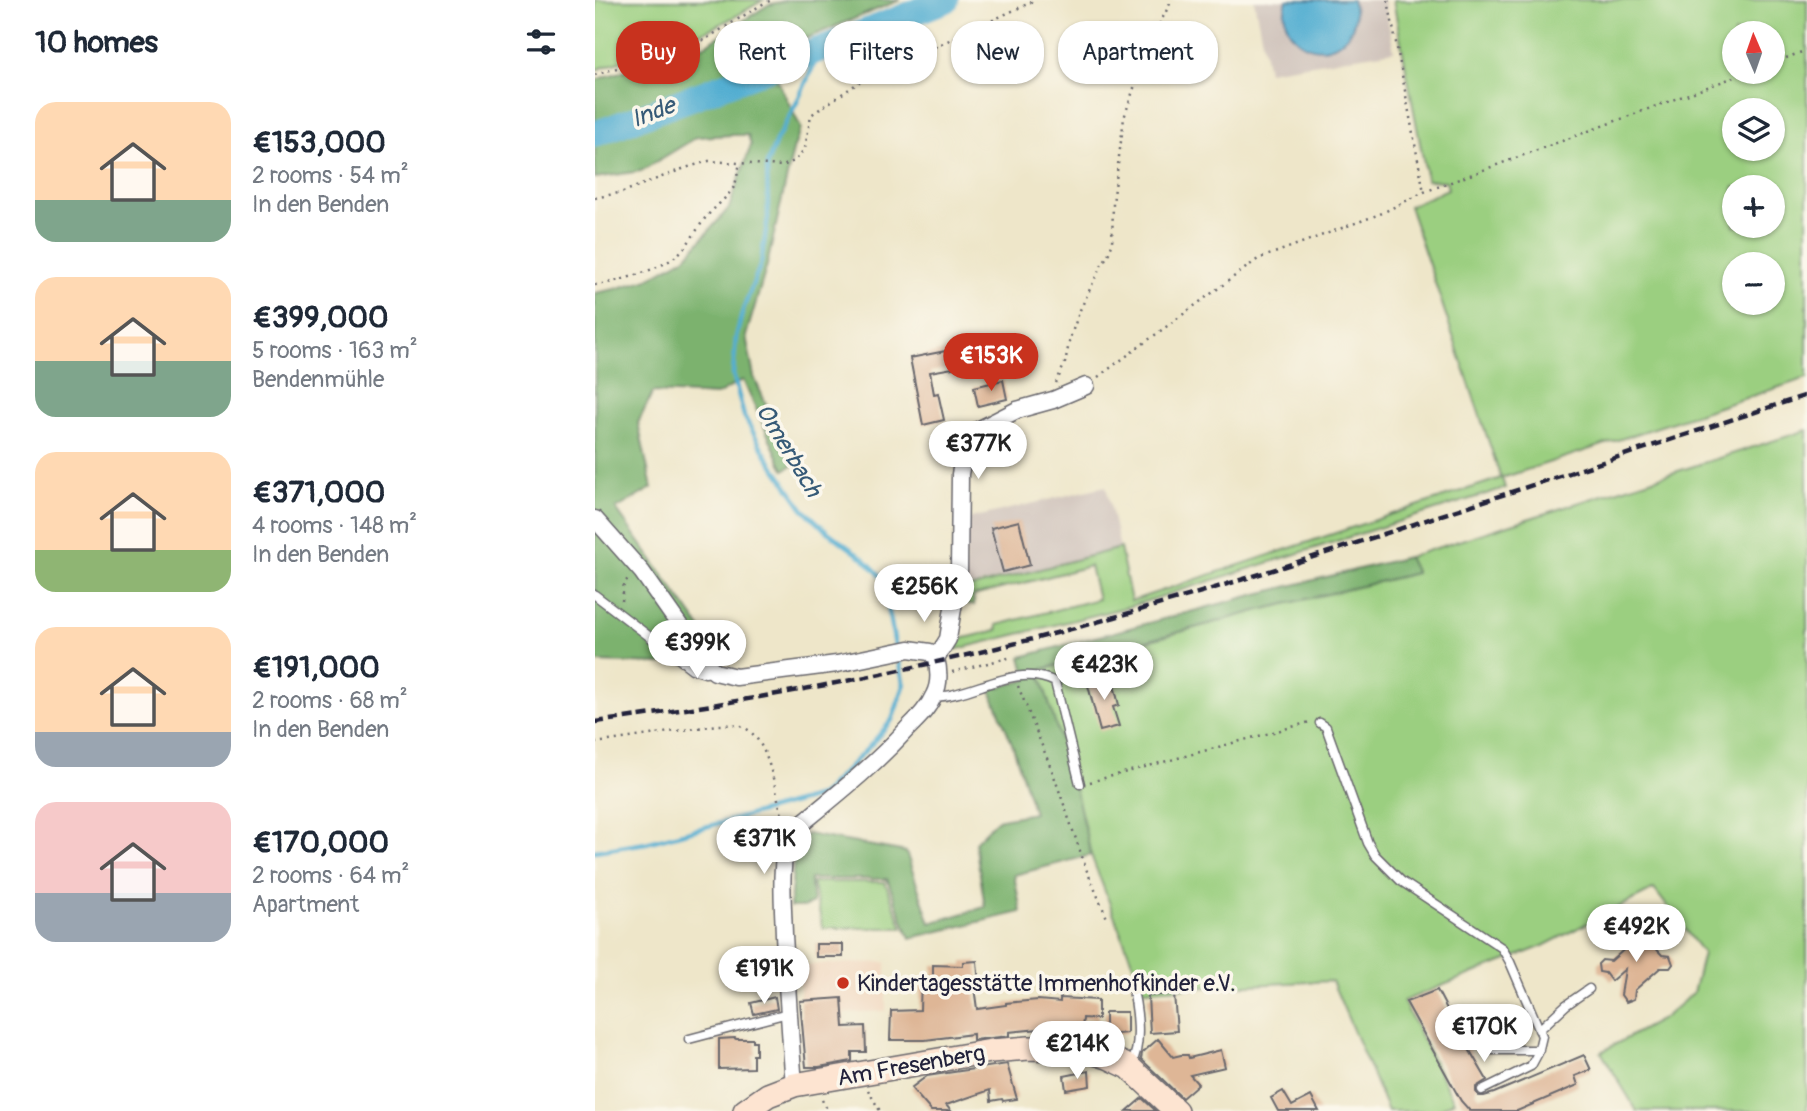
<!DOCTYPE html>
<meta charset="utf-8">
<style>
:root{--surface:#fff;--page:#f2f2f3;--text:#1f2937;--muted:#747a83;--accent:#c8321e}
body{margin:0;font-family:Pangolin,sans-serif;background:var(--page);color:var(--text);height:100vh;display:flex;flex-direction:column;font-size:26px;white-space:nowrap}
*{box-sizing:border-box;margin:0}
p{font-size:23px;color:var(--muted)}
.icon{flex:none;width:38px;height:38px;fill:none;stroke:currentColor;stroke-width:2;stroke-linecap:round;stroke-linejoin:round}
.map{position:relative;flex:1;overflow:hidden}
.details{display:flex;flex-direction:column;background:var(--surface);width:595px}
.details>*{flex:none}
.banner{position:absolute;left:21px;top:21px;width:665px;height:63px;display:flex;gap:14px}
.needle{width:46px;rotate:358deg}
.fabs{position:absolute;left:1127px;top:21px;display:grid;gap:14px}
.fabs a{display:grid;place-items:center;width:63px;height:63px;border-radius:50%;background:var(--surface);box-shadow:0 2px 5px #0004;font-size:35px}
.price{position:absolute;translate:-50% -60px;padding:0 16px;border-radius:24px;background:#fff;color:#222;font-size:23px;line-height:46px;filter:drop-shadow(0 2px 4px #0008)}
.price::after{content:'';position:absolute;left:50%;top:42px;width:21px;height:16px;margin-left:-10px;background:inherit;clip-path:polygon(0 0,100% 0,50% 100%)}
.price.active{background:var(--accent);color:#fff}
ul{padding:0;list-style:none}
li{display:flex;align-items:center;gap:21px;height:175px;padding:0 35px}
li span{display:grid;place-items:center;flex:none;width:196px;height:140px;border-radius:21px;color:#555}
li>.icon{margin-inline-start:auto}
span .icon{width:84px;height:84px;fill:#fffc;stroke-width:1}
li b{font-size:30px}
h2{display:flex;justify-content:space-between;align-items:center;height:84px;padding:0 35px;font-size:30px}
.chip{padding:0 24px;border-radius:28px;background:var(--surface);box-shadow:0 2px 5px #0004;font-size:24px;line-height:63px}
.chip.active{background:var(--accent);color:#fff}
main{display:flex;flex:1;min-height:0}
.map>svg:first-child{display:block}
.built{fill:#f0d5bc}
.industrial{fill:#cec1b9}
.green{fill:#9bcf80;stroke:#5e785e;stroke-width:2;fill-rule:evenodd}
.forest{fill:#7cb26e;stroke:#4f6a54;stroke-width:2}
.water{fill:#53aed1;stroke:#3a6886;stroke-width:2}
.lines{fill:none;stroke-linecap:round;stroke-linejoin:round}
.stream{stroke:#53aed1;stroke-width:4.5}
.river{stroke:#53aed1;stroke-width:26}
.building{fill:#deb696}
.lane-casing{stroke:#69676d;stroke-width:11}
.street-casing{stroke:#69676d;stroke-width:19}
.secondary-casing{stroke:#69676d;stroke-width:26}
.path{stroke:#69676d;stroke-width:2.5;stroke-dasharray:2 5;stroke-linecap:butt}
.lane{stroke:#fff;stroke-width:8}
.street{stroke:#fff;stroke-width:16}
.secondary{stroke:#fde4d1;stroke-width:23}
.rail{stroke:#22223b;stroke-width:4.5;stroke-dasharray:10 5;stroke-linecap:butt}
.poi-dot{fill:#c8321e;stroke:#fbf7ec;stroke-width:2.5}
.labels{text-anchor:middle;stroke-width:7;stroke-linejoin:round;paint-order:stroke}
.poi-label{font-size:23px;fill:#22223b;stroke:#fbf7ec;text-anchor:start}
.street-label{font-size:23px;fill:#22223b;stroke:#fbf7ec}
.water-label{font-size:24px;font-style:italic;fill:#365a77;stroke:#fbf7ec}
</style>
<main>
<section class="details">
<h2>10 homes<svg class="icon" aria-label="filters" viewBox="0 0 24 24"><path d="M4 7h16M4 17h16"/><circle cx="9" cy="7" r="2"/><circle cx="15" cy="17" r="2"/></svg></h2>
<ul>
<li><span style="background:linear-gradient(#ffd9b3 70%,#7fa58c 0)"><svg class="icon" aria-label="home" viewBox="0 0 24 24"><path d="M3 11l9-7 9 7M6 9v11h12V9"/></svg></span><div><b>€153,000</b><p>2 rooms · 54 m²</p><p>In den Benden</p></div></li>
<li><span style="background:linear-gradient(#ffd9b3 60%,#7fa58c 0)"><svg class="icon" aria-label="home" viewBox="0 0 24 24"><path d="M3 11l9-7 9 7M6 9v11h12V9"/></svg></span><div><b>€399,000</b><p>5 rooms · 163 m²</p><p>Bendenmühle</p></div></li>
<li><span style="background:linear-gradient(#ffd9b3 70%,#8fb573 0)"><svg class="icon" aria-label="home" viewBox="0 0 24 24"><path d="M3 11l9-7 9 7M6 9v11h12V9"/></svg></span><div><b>€371,000</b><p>4 rooms · 148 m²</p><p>In den Benden</p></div></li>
<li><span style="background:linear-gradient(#ffd9b3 75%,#9aa5b1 0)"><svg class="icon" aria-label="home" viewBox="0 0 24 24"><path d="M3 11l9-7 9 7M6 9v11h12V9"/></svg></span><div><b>€191,000</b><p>2 rooms · 68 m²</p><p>In den Benden</p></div></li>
<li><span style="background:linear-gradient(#f6c9c9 65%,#9aa5b1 0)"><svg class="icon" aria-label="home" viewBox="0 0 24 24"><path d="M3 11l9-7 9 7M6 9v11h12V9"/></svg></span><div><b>€170,000</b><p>2 rooms · 64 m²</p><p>Apartment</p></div></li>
</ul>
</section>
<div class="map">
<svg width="1212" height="1111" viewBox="0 0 1212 1111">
<rect width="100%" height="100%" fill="#fbf7ec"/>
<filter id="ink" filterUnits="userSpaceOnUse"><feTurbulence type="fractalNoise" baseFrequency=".0143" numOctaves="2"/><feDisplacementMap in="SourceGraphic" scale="14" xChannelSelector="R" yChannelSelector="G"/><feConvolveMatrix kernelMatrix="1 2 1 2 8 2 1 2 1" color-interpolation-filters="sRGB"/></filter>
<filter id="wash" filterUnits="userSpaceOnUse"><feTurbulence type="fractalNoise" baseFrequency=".00686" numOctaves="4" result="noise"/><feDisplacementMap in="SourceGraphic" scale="28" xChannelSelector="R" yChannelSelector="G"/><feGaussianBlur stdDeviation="1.57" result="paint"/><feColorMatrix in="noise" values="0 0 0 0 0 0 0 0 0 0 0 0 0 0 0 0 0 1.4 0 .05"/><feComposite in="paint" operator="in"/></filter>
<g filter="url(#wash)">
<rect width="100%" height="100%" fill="#eee6c9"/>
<path class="built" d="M291 962V1011L249 1013V1017L221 1020 226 1037 208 1038 205 1001V965Z"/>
<path class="industrial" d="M659 0H789L799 51 673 71Z
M511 486 525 548 369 588 372 519Z"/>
<path class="green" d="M0 0H168L141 16 99 37 0 70Z
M798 0H1212V378L907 478 910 488 536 606 359 650 361 640 403 630 402 625 503 599 495 566 378 596 379 605H374L370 601 374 588 525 548 536 601 906 478 814 206 853 189 851 181 832 180ZM1139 33H1178V72H1139ZM1139 110H1178V149H1139ZM1178 187V226H1139V187ZM1178 264V303H1139V264Z
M1212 430V1111H1042L1006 1052 1069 1018 1098 993 1108 953 1059 889 948 946 808 1001 859 1101 842 1111H793L737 981 548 990 496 855 481 792 444 671 665 610 820 573 813 557Z
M217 882H290L308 928H228Z"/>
<path class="forest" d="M192 0H305L170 55 206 128 198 150 172 265 151 336 159 377 198 465 189 470 148 380 122 395 58 392 43 423 57 488 21 509 110 634 67 664 0 662V293L20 289 53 279 91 257 134 208 156 145 153 135H138L102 137 46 171 0 178V80L110 45 173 5Z
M813 557 821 573 665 610 444 670 481 792 496 855 419 875 426 912 315 938 292 879H215L218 903 209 907H195L200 846 212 834 311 852 335 923 390 907 380 842 402 820 439 813 418 746 395 689 432 680 426 657 662 594Z"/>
<path class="water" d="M692 0H757C761 11 761 22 755 32 731 68 678 41 692 0Z"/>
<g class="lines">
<path class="stream" d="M0 851 51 843 225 796 273 748 297 720 309 686 299 640 288 578 268 558 233 532 209 510 171 455 149 416 138 374 141 337 148 310 166 263 173 217 172 164 181 141 202 102 226 49"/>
<path class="river" d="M0 134 226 49 351 0"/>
</g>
<g id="blocks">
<path class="building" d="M371 347 375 365 335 372 339 394 343 393 349 420 328 425 315 358Z
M408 380 412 399 383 406 379 387Z
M424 521 435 565 408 572 396 528Z
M505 674 508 683 518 681 524 705 518 707 524 726 505 731 491 678Z
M1048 926 1054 931 1053 940 1067 955 1075 956 1078 964 1075 968H1065L1040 990 1039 999 1031 1002 1026 995 1030 969 1016 981 1010 973 1004 972 1003 964 1007 960 1016 961 1041 939V930L1043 928Z
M221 944H248V957H221Z
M382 961 384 986 379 987 382 1009 411 1005V1003L443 1000 465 1002V998L503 1000V1019L488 1018 487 1030 444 1027V1029L414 1032V1036L378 1040V1034L330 1040H295L296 1011 325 1010 326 977 338 978V965L368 966V962Z
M842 990 864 1032 892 1080 881 1087V1092L884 1096H889L899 1093 989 1055 996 1070 980 1076 983 1085 922 1111H875L866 1101 811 1002Z
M579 994 582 1031 555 1033 553 996Z
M180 997 182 1009 159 1014 156 1003Z
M247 998 249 1027 270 1026 271 1052H257V1061L224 1067H211L205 1001Z
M510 1012H532V1033L510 1035Z
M140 1038 141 1039H158V1041H161V1055H158V1068L124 1069V1039Z
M563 1039 578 1057 586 1055H593L594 1058 626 1050 630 1067 595 1075 603 1084 587 1098 546 1059 547 1053Z
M412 1064 422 1099 408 1101 407 1099 396 1101 395 1090 351 1105 356 1111H336L316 1088 332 1076Z
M494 1071 495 1086 471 1090 469 1076Z
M688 1091 697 1106 716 1096 724 1111H683L676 1098Z
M547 1098 561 1111H532Z"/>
</g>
</g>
<g filter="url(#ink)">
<use href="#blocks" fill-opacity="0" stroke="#69676d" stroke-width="2"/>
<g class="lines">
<defs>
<path id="lane" d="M0 595 97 669 110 673 117 672
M339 697C379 696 421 662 460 682L485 784
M725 723 731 727 773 843 780 855 806 881 907 948 915 962 947 1036 943 1053 936 1066 887 1090
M867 1020 880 1024 893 1050H944
M944 1030 971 1005 994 989
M94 1039 193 1013
M536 1064C548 1045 542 1004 536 983"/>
<path id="street" d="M0 519 47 572 111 663 120 672 141 677 242 664 314 649 335 652 341 658
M199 1085C195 1035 192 985 189 935 188 901 184 866 194 834 235 800 277 768 312 729 322 719 333 709 339 695 345 684 344 670 341 658L353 639 364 571 365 474 370 449 383 430 422 410 458 400 491 386"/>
<path id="secondary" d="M150 1111 173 1095 199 1085 396 1051 434 1048 490 1050 513 1057 534 1067 581 1111"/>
</defs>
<use href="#lane" class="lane-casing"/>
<use href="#street" class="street-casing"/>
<use href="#secondary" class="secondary-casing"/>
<path class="path" d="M793 0 829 192
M1178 63 1212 50
M0 75 109 40 171 2 178 0
M0 198 28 192 90 168 114 161 188 166 201 160 210 148 216 115 266 81 441 0
M0 285C20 283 66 269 81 256 94 245 101 230 111 217 119 208 135 195 140 185 142 178 143 170 145 164
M503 377 663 259 785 214 829 192 1153 72
M461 383 470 363 475 338 485 310 506 266 513 255 517 245 518 203 529 118 553 46 577 0
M27 601 29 583 34 578
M357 672 417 657
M423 686 458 773 492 871 512 918
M0 743 123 725C130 725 139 724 146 726 176 738 179 793 189 821
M495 782 715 722
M273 1090 285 1111
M227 1100 233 1111"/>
<use href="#lane" class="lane"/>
<use href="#street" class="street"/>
<use href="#secondary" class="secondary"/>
<path class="rail" d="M0 722C175 699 350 665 520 617 624 588 726 555 828 521 956 479 1084 437 1212 395"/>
</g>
</g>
<circle class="poi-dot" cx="248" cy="983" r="7"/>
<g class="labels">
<g class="poi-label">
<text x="262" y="991">Kindertagesstätte Immenhofkinder e.V.</text>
</g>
<g class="street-label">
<text transform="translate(316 1065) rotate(-10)" y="8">Am Fresenberg</text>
</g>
<g class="water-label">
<text transform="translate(58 112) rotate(-21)" y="8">Inde</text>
<text transform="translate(194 450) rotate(59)" y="8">Omerbach</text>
</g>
</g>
</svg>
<div class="fabs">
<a><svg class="needle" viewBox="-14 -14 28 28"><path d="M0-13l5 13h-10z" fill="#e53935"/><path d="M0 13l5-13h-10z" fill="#747a83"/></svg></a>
<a><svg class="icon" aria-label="layers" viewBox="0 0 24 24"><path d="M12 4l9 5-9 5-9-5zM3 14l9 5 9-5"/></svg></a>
<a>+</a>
<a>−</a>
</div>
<b class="price active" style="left:396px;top:393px">€153K</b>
<b class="price" style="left:383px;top:481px">€377K</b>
<b class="price" style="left:329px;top:624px">€256K</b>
<b class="price" style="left:102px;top:680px">€399K</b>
<b class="price" style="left:509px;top:702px">€423K</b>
<b class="price" style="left:169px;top:876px">€371K</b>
<b class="price" style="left:1041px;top:964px">€492K</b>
<b class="price" style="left:169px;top:1006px">€191K</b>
<b class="price" style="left:889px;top:1064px">€170K</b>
<b class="price" style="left:482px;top:1081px">€214K</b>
<div class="banner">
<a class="chip active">Buy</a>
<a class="chip">Rent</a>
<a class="chip">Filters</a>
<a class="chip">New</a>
<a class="chip">Apartment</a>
</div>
</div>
</main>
